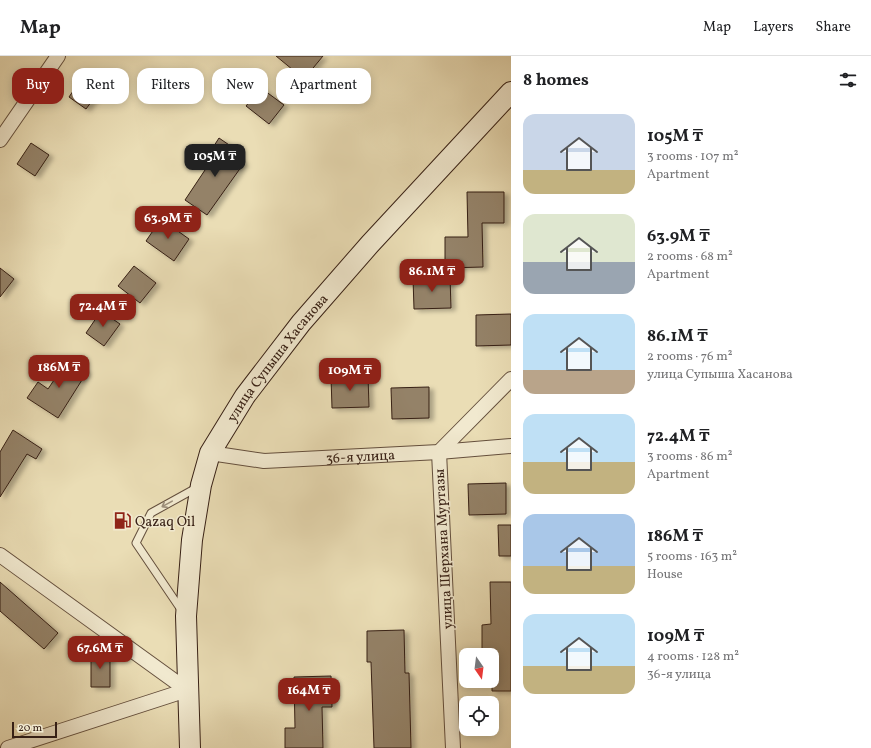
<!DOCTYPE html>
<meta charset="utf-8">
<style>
:root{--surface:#fff;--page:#f6f6f6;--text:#202124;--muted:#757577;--line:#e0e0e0;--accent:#8f2418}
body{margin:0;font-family:Vollkorn,serif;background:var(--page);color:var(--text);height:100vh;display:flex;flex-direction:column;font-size:15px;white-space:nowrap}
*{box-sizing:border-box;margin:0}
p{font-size:13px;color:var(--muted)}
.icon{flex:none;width:22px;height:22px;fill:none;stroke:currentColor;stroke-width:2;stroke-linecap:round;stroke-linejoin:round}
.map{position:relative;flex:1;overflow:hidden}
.side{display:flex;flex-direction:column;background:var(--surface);width:360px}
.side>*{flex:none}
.hud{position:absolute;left:12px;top:12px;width:380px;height:36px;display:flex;gap:8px}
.needle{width:26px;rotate:166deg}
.fabs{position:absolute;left:459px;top:592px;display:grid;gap:8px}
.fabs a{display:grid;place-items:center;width:40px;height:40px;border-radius:8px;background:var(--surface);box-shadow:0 2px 10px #0003;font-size:20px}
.scale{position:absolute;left:12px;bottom:10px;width:45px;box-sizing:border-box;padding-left:4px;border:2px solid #372015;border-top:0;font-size:11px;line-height:14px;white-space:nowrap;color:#372015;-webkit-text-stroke:3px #f1e9cf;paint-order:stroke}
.price{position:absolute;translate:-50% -34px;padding:0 9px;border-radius:8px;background:var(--accent);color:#fff;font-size:13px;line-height:26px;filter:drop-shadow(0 1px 2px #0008)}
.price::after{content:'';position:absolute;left:50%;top:24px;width:12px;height:9px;margin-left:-6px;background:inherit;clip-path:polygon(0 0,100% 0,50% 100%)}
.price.selected{background:#222;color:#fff}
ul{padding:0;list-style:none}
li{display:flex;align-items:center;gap:12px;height:100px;padding:0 12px}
li span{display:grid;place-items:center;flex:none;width:112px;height:80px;border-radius:12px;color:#555}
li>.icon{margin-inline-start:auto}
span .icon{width:48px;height:48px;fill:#fffc;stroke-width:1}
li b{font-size:17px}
h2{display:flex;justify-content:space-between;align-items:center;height:48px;padding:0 12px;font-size:17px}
.pill{padding:0 14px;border-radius:12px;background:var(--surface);box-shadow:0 2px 10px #0003;font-size:14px;line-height:36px}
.pill.selected{background:var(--accent);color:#fff}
header{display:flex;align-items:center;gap:24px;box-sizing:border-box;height:56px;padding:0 20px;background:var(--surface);border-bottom:1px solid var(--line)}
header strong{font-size:19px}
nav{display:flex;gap:22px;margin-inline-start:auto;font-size:14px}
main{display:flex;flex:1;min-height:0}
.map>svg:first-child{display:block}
.building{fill:#948268;stroke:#372015;filter:url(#shadow)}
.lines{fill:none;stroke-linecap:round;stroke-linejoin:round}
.lane-casing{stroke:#644f3d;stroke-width:9}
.street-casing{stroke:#644f3d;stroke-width:16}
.secondary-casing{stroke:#372015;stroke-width:22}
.lane{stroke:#f1e9cf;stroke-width:7}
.street{stroke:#f1e9cf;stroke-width:14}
.secondary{stroke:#f1e9cf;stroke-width:20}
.oneway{stroke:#9d8f7b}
.labels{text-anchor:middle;stroke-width:3;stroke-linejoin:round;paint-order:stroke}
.street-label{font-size:14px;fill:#372015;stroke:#f1e9cf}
.poi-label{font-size:14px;fill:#372015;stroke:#f1e9cf;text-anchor:start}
</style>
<header>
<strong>Map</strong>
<nav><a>Map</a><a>Layers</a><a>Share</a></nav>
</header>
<main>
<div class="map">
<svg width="511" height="692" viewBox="0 0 511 692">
<defs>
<filter id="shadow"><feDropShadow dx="4.5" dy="2.5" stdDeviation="2" flood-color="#0004"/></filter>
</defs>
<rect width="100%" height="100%" fill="#eaddb5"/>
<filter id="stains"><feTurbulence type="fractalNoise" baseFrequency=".005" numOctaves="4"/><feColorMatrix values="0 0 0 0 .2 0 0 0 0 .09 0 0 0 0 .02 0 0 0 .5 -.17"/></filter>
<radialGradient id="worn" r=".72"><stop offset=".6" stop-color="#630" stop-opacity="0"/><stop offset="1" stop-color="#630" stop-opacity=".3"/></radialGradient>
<path class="building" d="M276 0H323L304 23Z
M82 22 100 34 86 53 69 41Z
M261 32 284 49 269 68 246 50Z
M219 82 235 93 232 98 244 107 207 159 185 144 215 99 210 96Z
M31 87 49 99 35 120 17 108Z
M467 136H504V167H482L483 211 445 212V181H468Z
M161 163 189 183 174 205 146 185Z
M134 210 156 227 140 247 118 230Z
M0 212 14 223 0 241Z
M450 221 451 252 414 253 413 222Z
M101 255 120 268 104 290 86 277Z
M511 258V289L476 290V259Z
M68 303 87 316 58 362 27 342 38 326 48 333Z
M368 320 369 351 332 352 331 321Z
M429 331V362L392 363 391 332Z
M13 374 42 393 36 403 27 398 0 441V396Z
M506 427V458L469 459 468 428Z
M498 469H511V500H499Z
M0 526 58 577 44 593 0 555Z
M490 526H511V635H492V599H482V569L491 568Z
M404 574 405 617H409L411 692H374L371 606H367V575Z
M91 597H110V631H91Z
M331 620 332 651H322L323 692H285V672H295L294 621Z"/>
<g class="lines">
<defs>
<path id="lane" d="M182 555 136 487 151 457 198 431"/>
<g id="street">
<path d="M0 84 58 0"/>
<path id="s1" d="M210 397 264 405 439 396 511 390"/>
<path d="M0 499 187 634"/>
<path d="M8 692 187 634"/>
<path d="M453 692 439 396 511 323"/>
</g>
<g id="secondary">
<path id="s2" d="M190 692 186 560 192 484 201 429 210 397 245 340 301 267 370 188 511 36"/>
</g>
</defs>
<use href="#lane" class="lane-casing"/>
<use href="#street" class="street-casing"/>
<use href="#secondary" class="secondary-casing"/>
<use href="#lane" class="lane"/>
<use href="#street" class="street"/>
<use href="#secondary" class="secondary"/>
</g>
<defs><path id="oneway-shaft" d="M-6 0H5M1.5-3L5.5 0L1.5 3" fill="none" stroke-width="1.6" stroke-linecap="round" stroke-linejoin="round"/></defs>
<use class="oneway" href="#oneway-shaft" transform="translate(167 448) rotate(151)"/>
<defs>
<symbol id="fuel-bare" viewBox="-9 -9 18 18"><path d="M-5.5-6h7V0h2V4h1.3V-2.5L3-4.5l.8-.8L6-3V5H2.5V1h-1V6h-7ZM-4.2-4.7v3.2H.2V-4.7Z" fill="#8f2418" stroke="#f1e9cf" stroke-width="2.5" paint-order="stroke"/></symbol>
</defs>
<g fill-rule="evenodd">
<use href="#fuel-bare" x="110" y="452" width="25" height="25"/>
</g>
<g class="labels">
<g class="street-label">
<text dy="5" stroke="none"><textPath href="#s2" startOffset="414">улица Супыша Хасанова</textPath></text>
<text dy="5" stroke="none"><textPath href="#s1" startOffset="151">36-я улица</textPath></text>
<text transform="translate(443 493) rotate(-93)" y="5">улица Шерхана Муртазы</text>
</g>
<g class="poi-label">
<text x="135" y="470">Qazaq Oil</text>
</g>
</g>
<rect width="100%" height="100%" filter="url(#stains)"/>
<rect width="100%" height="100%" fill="url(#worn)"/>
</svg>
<div class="fabs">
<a><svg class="needle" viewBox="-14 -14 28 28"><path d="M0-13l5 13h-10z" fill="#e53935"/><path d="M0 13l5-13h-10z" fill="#757577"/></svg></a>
<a><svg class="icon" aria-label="locate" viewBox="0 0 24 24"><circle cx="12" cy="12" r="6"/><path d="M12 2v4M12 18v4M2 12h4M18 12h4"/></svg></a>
</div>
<div class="scale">20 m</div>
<b class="price selected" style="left:215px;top:122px">105M ₸</b>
<b class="price" style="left:168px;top:184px">63.9M ₸</b>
<b class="price" style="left:432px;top:237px">86.1M ₸</b>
<b class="price" style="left:103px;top:272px">72.4M ₸</b>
<b class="price" style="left:59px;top:333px">186M ₸</b>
<b class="price" style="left:350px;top:336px">109M ₸</b>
<b class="price" style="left:100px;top:614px">67.6M ₸</b>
<b class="price" style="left:309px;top:656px">164M ₸</b>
<div class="hud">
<a class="pill selected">Buy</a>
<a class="pill">Rent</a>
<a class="pill">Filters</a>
<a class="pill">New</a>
<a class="pill">Apartment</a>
</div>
</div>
<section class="side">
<h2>8 homes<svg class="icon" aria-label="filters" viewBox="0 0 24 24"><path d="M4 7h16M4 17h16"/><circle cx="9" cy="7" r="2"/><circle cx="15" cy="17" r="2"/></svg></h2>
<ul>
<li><span style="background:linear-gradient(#c9d6e8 70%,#c2b280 0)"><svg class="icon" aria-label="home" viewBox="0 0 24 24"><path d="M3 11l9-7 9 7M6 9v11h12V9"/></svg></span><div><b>105M ₸</b><p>3 rooms · 107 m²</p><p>Apartment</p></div></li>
<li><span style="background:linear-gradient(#dfe7d0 60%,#9aa5b1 0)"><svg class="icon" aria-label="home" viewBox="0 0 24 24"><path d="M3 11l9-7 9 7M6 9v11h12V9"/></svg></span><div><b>63.9M ₸</b><p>2 rooms · 68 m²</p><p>Apartment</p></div></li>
<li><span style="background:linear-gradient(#bfe0f5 70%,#b9a48a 0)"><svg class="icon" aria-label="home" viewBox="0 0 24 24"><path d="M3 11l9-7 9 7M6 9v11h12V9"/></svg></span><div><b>86.1M ₸</b><p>2 rooms · 76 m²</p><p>улица Супыша Хасанова</p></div></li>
<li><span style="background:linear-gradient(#bfe0f5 60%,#c2b280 0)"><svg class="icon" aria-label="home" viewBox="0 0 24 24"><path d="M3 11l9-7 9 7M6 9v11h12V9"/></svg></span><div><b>72.4M ₸</b><p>3 rooms · 86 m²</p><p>Apartment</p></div></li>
<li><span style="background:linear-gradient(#a9c7e8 65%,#c2b280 0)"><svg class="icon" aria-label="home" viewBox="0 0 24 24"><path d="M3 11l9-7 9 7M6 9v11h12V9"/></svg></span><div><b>186M ₸</b><p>5 rooms · 163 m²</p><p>House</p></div></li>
<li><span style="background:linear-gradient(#bfe0f5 65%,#c2b280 0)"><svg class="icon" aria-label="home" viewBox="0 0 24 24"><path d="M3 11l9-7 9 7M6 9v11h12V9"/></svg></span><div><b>109M ₸</b><p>4 rooms · 128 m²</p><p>36-я улица</p></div></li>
</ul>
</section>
</main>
